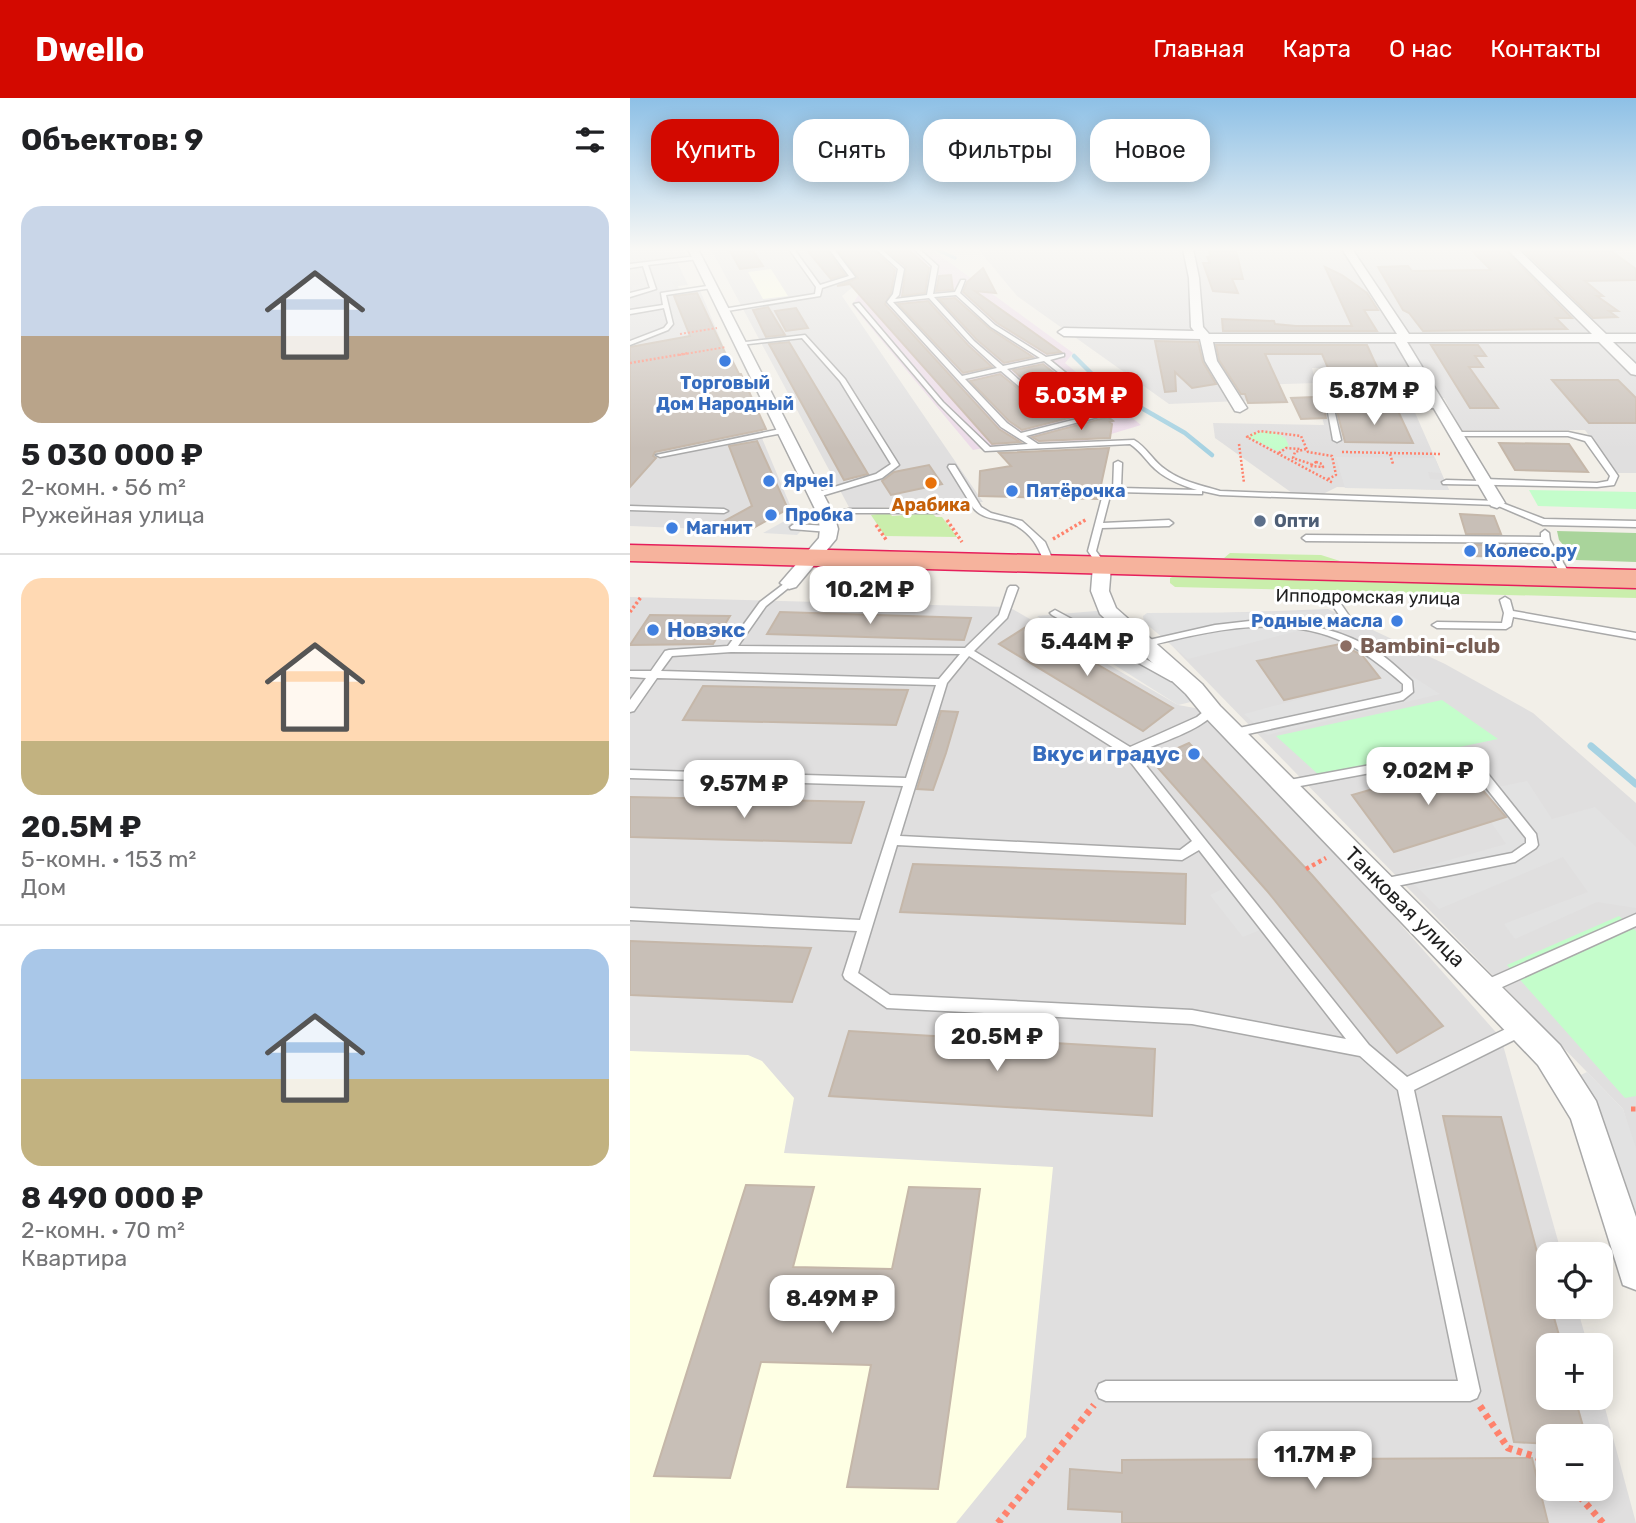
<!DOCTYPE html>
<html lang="ru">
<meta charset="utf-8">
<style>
:root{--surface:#fff;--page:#f6f6f6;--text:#202124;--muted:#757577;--line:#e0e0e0;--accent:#d30900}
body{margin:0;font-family:Rubik,sans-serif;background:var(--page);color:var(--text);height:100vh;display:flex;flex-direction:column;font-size:26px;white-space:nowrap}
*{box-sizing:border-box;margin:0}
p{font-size:23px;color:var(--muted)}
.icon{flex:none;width:38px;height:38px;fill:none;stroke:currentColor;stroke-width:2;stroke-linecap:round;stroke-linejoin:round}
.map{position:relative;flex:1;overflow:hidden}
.details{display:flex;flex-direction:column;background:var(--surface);width:630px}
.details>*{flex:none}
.hud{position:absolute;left:21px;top:21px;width:665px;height:63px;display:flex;gap:14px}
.buttons{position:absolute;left:906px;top:1144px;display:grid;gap:14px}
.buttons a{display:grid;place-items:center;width:77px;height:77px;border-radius:14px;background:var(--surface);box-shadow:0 4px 18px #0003;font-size:35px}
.price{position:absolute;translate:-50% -60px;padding:0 16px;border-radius:14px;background:#fff;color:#222;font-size:23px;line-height:46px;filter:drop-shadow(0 2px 4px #0008)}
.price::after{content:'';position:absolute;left:50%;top:42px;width:21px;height:16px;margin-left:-10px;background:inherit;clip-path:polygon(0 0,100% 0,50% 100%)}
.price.selected{background:var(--accent);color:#fff}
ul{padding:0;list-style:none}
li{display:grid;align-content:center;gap:14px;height:371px;padding:0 21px}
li+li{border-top:2px solid var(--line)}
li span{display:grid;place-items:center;height:217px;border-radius:21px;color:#555}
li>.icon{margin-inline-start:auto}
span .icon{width:126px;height:126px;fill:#fffc;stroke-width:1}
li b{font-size:30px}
h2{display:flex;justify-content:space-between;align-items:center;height:84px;padding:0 21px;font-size:30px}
.chip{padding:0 24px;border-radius:21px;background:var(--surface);box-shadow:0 4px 18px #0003;font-size:24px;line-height:63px}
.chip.selected{background:var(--accent);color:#fff}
header{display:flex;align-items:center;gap:42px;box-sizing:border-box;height:98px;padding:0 35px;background:var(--accent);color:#fff}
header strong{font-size:33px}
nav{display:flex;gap:38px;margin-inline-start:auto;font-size:24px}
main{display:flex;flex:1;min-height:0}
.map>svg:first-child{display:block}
.residential{fill:#e0dfdf;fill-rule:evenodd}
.industrial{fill:#ecdae8}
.education{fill:#feffe4}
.grass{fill:#caeeac}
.forest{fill:#a9d49b}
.park{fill:#c4fdcb}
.parking{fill:#e2e2e2}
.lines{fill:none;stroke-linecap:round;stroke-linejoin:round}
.stream-far2{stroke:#a6d2e2;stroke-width:3.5}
.stream-far1{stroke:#a6d2e2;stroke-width:4.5}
.stream{stroke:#a6d2e2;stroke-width:7}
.building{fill:#c8bfb7;stroke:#c5b7a9;stroke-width:2}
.service-casing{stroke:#a9a9a9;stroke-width:3}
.minor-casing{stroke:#a9a9a9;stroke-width:3}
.trunk-casing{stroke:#e61f5b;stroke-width:3}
.path-far5{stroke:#ff826c;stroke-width:2;stroke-dasharray:2 2;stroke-linecap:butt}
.path-far4{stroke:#ff826c;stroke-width:2.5;stroke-dasharray:2 2;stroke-linecap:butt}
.path-far3{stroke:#ff826c;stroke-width:3.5;stroke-dasharray:2.5 2.5;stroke-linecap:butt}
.path-far2{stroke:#ff826c;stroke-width:4.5;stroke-dasharray:3.5 3.5;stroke-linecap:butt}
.path-far1{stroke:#ff826c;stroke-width:5;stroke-dasharray:4.5 4.5;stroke-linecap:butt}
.path{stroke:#ff826c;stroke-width:7;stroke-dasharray:5 5;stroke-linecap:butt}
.service{fill:#fff;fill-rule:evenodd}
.minor{fill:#fff;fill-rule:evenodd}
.trunk{fill:#f6b39d;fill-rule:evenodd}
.shop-dot{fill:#3f7fe0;stroke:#fff;stroke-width:2.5}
.food-dot{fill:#e8710a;stroke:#fff;stroke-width:2.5}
.service-dot{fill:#5c6f8a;stroke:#fff;stroke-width:2.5}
.education-dot{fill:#8d6e63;stroke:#fff;stroke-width:2.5}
.labels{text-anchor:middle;stroke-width:6;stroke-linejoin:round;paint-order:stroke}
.far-shop-label{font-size:18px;font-weight:bold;fill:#366cbe;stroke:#fff;text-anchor:start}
.far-food-label{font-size:18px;font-weight:bold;fill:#c56008;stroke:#fff}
.far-service-label{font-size:18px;font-weight:bold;fill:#4e5e75;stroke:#fff;text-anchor:start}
.far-street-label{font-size:18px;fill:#222;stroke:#fff}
.shop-label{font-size:21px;font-weight:bold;fill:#366cbe;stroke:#fff;text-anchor:start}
.education-label{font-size:21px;font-weight:bold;fill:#785e54;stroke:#fff;text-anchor:start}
.street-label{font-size:21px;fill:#222;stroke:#fff}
</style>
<header>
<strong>Dwello</strong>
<nav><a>Главная</a><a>Карта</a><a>О нас</a><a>Контакты</a></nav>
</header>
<main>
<section class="details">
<h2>Объектов: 9<svg class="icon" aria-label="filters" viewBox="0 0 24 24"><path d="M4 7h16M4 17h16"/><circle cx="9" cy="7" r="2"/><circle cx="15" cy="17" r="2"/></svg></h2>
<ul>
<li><span style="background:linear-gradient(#c9d6e8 60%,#b9a48a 0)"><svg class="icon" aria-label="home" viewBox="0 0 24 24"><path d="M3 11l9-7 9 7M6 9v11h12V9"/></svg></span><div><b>5 030 000 ₽</b><p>2-комн. · 56 m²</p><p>Ружейная улица</p></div></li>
<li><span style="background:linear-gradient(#ffd9b3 75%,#c2b280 0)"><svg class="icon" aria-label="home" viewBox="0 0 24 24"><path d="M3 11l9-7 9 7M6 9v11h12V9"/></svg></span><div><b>20.5M ₽</b><p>5-комн. · 153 m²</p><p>Дом</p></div></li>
<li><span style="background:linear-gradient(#a9c7e8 60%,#c2b280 0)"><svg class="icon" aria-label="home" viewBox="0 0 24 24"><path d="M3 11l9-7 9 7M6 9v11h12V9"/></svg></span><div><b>8 490 000 ₽</b><p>2-комн. · 70 m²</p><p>Квартира</p></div></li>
</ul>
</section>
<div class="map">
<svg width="1006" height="1425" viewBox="0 0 1006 1425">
<rect width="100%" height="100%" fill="#f2efe8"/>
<path class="residential" d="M0 151H53L56 158 45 160 58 187 48 188 49 192 69 190 160 407 121 433 0 428Z
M81 151H219L236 178 212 198 353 404 220 411Z
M348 151H1006V375H986L955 332H831L814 300 784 301 769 270H682L686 285 629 287 634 302 539 306 387 198Z
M779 301 819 392 707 389 693 396 662 395 585 340 583 325 694 327 688 302Z
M0 499 379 509 548 607 582 613 871 940 932 1157H919V1209H947L958 1248H919V1300H971V1295L1006 1425H0ZM919 1339H971V1391H919Z
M698 511 815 566 903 615 1006 705V1056L993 1011 513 518Z"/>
<path class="industrial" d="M218 151H301L443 255 435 265 511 327 458 343 387 344 343 352 222 207 240 179Z"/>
<path class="education" d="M141 171 158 198 133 201 118 174Z
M0 953 118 957 132 963 164 1000 154 1055 423 1069 396 1339 326 1425H0Z"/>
<path class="grass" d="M259 414 262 418 302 415 306 419H312L327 439 255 438 241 417Z
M600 455 691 457 710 463 594 460Z
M546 477 1006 488V500L545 489 540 485V480Z"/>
<path class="forest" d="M927 433 1006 435V464L946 462 929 442Z"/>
<path class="park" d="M639 333 653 338 652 340 655 339 659 348 647 353 618 339 623 335Z
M899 392 1006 394V411L908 408Z
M812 602 868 641 690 678 646 638Z
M989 818 1006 833V998L995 1000 877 867Z"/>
<path class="parking" d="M39 161 45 162 53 182 42 184 45 191 4 197 1 188 12 186V183L16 182 14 176 9 174 0 175V166Z
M706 359 805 360 811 375 798 374 800 381 814 382 819 392 715 390Z
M167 416 184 420 167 437 133 435Z
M477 512 565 603 548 607 407 518Z
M676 514 687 528 558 561 514 524 513 518 517 515Z
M730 555H746L810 596 637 637 614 616 750 580Z
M897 683 922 721 965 709 1006 749V810L967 804 885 841 874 826 958 794 933 759 809 811 773 775 876 746 861 724 877 718 853 692Z
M604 785 638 829 613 839 580 797Z
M957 974 993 1011 1006 1050V1161L936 984Z"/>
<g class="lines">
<path class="stream-far2" d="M305 151 325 160"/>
<path class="stream-far1" d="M444 258 475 289 555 335 582 357"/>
<path class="stream" d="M961 648 1006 686"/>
</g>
<path class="building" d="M99 151H122L133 168 110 171Z
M176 151H196L215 177 201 181Z
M207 151H243L265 172 261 195 255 206 369 331 390 344 362 346 220 186 207 188 228 180Z
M255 151H278L299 170 295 195 272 198 276 169Z
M840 151H874L942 220H926L937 231 793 233 779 215 773 212 748 169 778 168 782 173 861 172Z
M892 151 981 153 1006 171V182L955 183 973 198H967L988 213H979L987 219 963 220Z
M579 153H606L613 181H602L608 195 583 193 573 165H580L577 159 581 158Z
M695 169 712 177 737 195 748 212H734L747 233H593L592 221 644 223 645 226 666 228H722Z
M353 170 366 195 345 193 431 254 417 256 367 225 333 194 337 184Z
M321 177 323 192 306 193 309 178Z
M67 195 97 259 100 258 109 276H111L136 331 25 354 23 358 26 360 0 389V249L60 238 44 198Z
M325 200 360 231 403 259 374 265 346 241 309 201Z
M298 203 338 247 362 269 333 275 268 206Z
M138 209 155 237 136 239 123 212Z
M166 210 178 230 156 233 145 213Z
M525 243 568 244 573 264 586 286 562 290 545 274 546 293 535 294Z
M159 244 238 376 214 382 139 246Z
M586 247H737L763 304H700L694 309 696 320 671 321 661 300 710 298 692 256H635L657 304 618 305 615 296H611L589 262Z
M801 247H848L856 258H845L853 269H839L868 310H840Z
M413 266 470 312 392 332 379 323 340 283 370 276 421 317 426 312 383 272Z
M922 282H988L1006 300V325H959Z
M768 313 783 345 715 344 707 314Z
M478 319 483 323 480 324 482 326 480 340 409 343 402 339Z
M127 343 158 411 114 435 74 434 122 408 99 348Z
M869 345 939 346 958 374 885 372Z
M479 350 468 401 349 398 350 373 381 368 369 355Z
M299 367 312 386 261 397 252 383 264 374Z
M830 416 864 418 871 436H836Z
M840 447H875L879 459 843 458Z
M150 514 341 520 334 542 137 536Z
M20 517 100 518 83 546 0 547Z
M399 527 543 610 513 633 369 546Z
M710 546 732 557 750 580 654 602 627 563Z
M73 588 278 592 266 627 53 622Z
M311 613 328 614 316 655 303 692 287 691Z
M559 645 682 777 813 928 767 955 638 794 521 662Z
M830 666 876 719 764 754 722 697Z
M0 699 234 704 221 745 0 739Z
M283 766 556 776 555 826 270 814Z
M0 843 181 850 162 904 0 897Z
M219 933 525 951 522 1018 199 998Z
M813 1018 871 1019 919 1199V1209H921L932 1248H919V1300H945L956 1339H919V1346L884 1344Z
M116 1087 184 1089 163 1169 262 1171 279 1089 350 1091 308 1391 217 1389 241 1267 131 1264 100 1380 24 1378Z
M902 1360 918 1425H492V1414L438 1411 440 1371 492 1375V1362Z"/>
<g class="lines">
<defs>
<path id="service" d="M159 151H164L190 187 219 178 199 151H204L225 179 192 190 190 198 91 214 93 211 185 196 186 189Z
M246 151H251L274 171 269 197 265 201 297 197 302 168 284 151H289L308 168 303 196 325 194 331 182H335L330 195 365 227 416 259 434 256V258L420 262 467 300 462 301 414 263 377 271 422 312 424 313 420 315 371 273 335 281 377 325 391 335 479 313 483 315 396 338 408 346 504 342C516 349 522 361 532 369 549 383 570 387 590 393L867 403 914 421 1006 423V429L913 427 866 407 590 397 572 393V396H569L487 394 483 392 484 365 488 363 492 365 491 390 567 392C550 387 533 380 521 367 514 359 509 352 500 346L355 353 309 306 224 206 229 205 313 304 360 349 398 346 371 329 257 204 263 196 268 171ZM326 197 361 229 410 260 373 268 344 243 304 199ZM299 200 340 245 367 270 332 278 263 204Z
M67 158 69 161 18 167 26 191 0 199V195L20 190 13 168 0 170V166Z
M84 187 82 190 36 197 43 226 38 232 0 247V243L34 230 38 225 34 210 0 216V212L33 207 31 195Z
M175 237 215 281 269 367 252 380 188 399H185V395L246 376 261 366 210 283 172 240 110 247 107 245Z
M810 307 812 308V310L704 311 711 342 707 344 703 342 697 309 700 307Z
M155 330H158V334L30 359 26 357Z
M824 334H938L961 339 988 378 984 387 967 389 813 386 812 384 816 382 851 383 855 381 967 385 978 383 980 378 955 343 938 338H827L823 336Z
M319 367H325L351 409 361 415 392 423 415 444 425 467 423 469H417C408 451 406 440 387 428 373 419 352 424 342 408L308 415H219L196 420 192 417 219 411H308L339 403 318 369Z
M473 396 480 398 473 425 539 422 543 425 539 428 472 430 466 453 477 468 475 470H469L458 453Z
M0 408 94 411 98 413 94 415 0 412Z
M164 426 199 428 203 431 199 434 161 431 160 429Z
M915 432 919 435 920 442 942 480 940 482H934L913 445 676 443 672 440 676 437 911 439V435Z
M159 482 164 485 162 487 136 508 108 548 335 550 369 517 378 490 380 488H386L388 490 377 520 344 553 500 649 567 619 578 610H586L587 613C570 633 531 644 506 655L739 947 777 979 888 925 893 923 898 925 901 930 898 935 784 992 850 1293 847 1300 840 1303H476L469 1300 466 1293 469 1286 476 1283H828L768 992 730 958 562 926 257 910 215 881 213 877 227 833 0 822V810L230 822 273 688 0 680V672L276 680 306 587 27 580 4 613 0 614V602L16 580 0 579V573H21L35 553 39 552 98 548 130 504ZM101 554 330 556 309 581 31 573 42 558ZM339 558 495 657 562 743 550 752 270 738 317 585ZM267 747 552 762 569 752 716 941 562 912 260 897 228 875Z
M701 495 704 496 722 522 733 523V527H716L696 498Z
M875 499 880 502 883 513 1006 535V541L883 519 881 528 876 531 807 530 802 527 807 524 872 525 874 515 870 502Z
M425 512 549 579 550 581 549 583H541L422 517 420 515Z
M620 523C667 523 712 529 752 557 763 565 772 574 782 583L783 594 773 602 604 639 600 638 598 635 600 632 770 595 773 593V586C755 570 737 556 716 545 653 514 578 533 514 549L509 546 510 544 585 527Z
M816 653H829L846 661 906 736 908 747 906 750 885 764 752 791 747 790 745 786 747 782 882 755 896 745V740L838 667 827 661H816L654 691 648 687 654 683Z
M1006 816V828L859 895 854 896 849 895 847 890 849 885Z"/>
<path id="minor" d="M58 151H68L204 417 208 431 206 441 166 489 159 491 150 485 189 440 190 431 188 417Z
M553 151H563L569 180 573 229 579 236H767L712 151H722L779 236H962L877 151H888L976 236H1006V244H983L1006 266V277L1001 276 969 244H777L875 405 867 410 861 408 765 244H583L587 263 617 310 610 314 605 313 575 263 570 241 434 238 428 234 434 230 564 233 561 229 559 180Z
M472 463 481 468 479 493 486 510 572 586 590 608 930 947 966 1003 1006 1119V1192L993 1187 941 1021 908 967 574 618 556 596 470 516 461 493 463 468Z"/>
<path id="trunk" d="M0 447 1006 472V490L0 463Z"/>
</defs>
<use href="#service" class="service-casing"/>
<use href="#minor" class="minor-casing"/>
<use href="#trunk" class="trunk-casing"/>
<path class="path-far5" d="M50 236 87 230
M49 257 96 249"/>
<path class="path-far4" d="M0 265 59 255
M609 346 614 385
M676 351 665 354 663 360 681 366
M712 354 811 356
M649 355 656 350 670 351
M760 356 763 366
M686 364 692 366 693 369 680 368Z
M698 381 706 377 702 358 678 354 671 338 630 333 617 339 703 385"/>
<path class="path-far3" d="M317 422 332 444
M246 427 257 443
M423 441 457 421
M0 514 11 499"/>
<path class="path-far2" d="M676 771 696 760"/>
<path class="path-far1" d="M1001 1011H1006"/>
<path class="path" d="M850 1308 878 1350 919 1363
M943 1391 973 1425
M368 1425 464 1307"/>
<use href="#service" class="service"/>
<use href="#minor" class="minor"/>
<use href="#trunk" class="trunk"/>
</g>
<linearGradient id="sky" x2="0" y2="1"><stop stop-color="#8dc0e6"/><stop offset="0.43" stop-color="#f9f8f5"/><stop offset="1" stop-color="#f9f8f5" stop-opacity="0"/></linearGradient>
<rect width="1006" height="351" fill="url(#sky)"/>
<g class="shop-dot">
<circle cx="95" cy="263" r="7"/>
<circle cx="139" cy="383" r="7"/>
<circle cx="382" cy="393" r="7"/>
<circle cx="141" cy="417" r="7"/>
<circle cx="42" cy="430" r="7"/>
<circle cx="840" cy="453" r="7"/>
<circle cx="767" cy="523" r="7"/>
<circle cx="23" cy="532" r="7"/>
<circle cx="564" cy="656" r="7"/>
</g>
<circle class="food-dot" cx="301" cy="385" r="7"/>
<circle class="service-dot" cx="630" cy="423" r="7"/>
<circle class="education-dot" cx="716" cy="548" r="7"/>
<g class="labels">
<g class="far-shop-label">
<text x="95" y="291" text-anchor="middle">Торговый<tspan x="95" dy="21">Дом Народный</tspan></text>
<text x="153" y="389">Ярче!</text>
<text x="396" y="399">Пятёрочка</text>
<text x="155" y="423">Пробка</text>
<text x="56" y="436">Магнит</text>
<text x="854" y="459">Колесо.ру</text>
<text x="753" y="529" text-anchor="end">Родные масла</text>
</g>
<g class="far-food-label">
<text x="301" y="413">Арабика</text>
</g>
<g class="far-service-label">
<text x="644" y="429">Опти</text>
</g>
<g class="far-street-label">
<text transform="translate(738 499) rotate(1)" y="6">Ипподромская улица</text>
</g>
<g class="shop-label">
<text x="37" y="539">Новэкс</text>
<text x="550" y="663" text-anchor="end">Вкус и градус</text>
</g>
<g class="education-label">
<text x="730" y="555">Bambini-club</text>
</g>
<g class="street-label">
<text transform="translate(775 809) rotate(45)" y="7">Танковая улица</text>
</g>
</g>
</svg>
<div class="buttons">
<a><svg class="icon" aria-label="locate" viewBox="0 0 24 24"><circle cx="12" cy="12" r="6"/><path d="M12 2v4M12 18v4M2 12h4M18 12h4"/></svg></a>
<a>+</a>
<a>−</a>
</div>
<b class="price" style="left:744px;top:329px">5.87M ₽</b>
<b class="price selected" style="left:451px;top:334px">5.03M ₽</b>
<b class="price" style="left:240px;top:528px">10.2M ₽</b>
<b class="price" style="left:457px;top:580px">5.44M ₽</b>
<b class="price" style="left:798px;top:709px">9.02M ₽</b>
<b class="price" style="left:114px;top:722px">9.57M ₽</b>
<b class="price" style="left:367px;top:975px">20.5M ₽</b>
<b class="price" style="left:202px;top:1237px">8.49M ₽</b>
<b class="price" style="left:685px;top:1393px">11.7M ₽</b>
<div class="hud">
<a class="chip selected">Купить</a>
<a class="chip">Снять</a>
<a class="chip">Фильтры</a>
<a class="chip">Новое</a>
</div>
</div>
</main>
